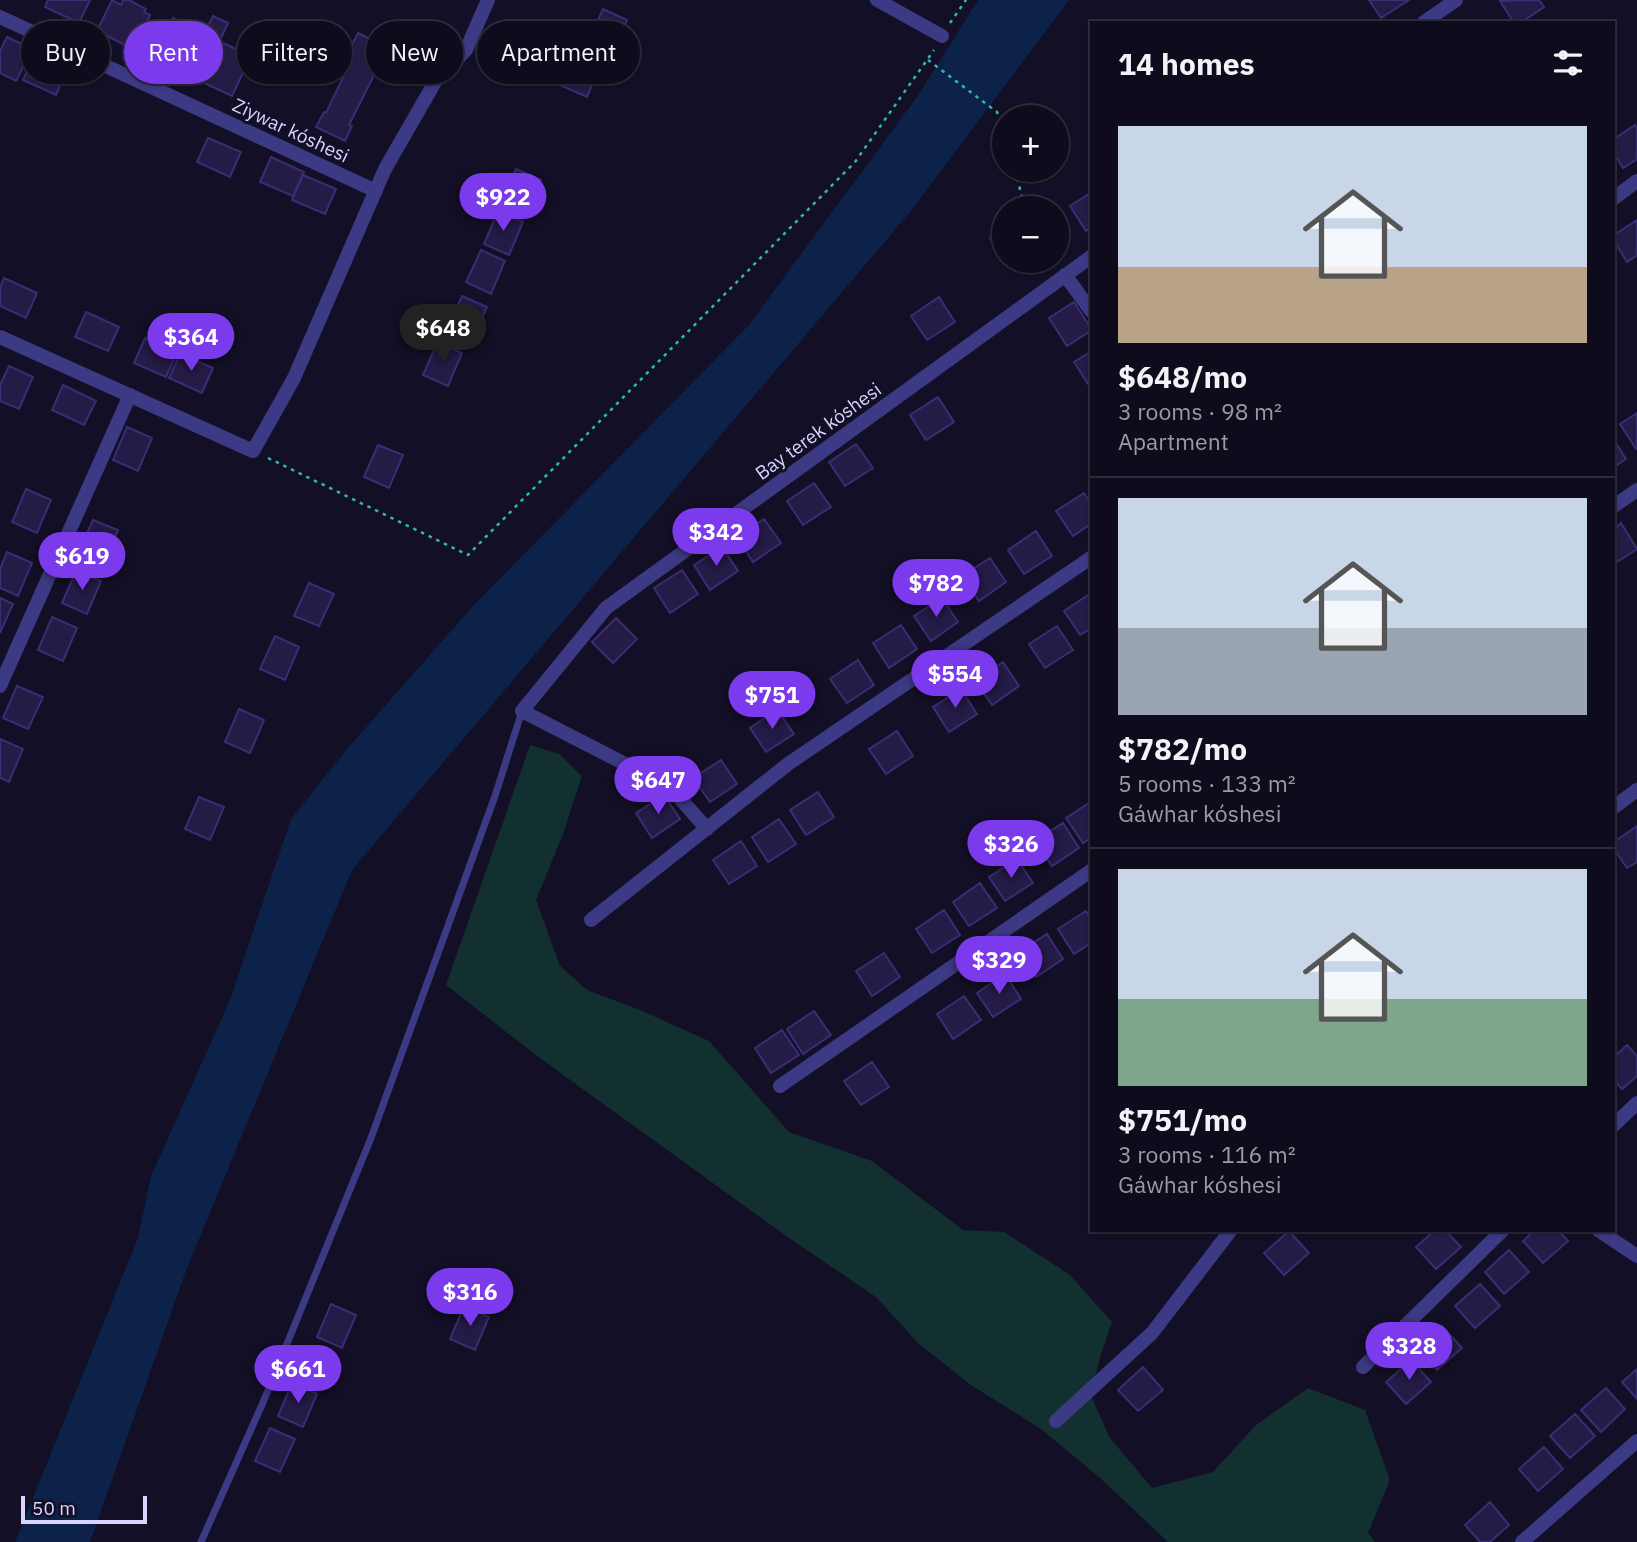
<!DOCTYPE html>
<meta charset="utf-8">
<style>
:root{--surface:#0e0b1c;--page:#171425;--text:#f1f3f6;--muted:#9b9ba3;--line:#2e2b3b;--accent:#7c3aed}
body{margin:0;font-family:"IBM Plex Sans",sans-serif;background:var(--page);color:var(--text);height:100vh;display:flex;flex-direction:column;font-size:26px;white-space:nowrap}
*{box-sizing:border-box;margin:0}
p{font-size:23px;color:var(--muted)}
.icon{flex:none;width:38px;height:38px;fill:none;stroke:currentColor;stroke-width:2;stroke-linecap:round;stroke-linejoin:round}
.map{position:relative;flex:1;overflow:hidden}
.details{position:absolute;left:1090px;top:21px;width:525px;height:1211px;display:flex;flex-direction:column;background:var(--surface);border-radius:0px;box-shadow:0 2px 5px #0004,0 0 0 2px var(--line)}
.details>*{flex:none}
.top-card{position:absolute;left:21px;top:21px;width:665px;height:63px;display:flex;gap:14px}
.tools{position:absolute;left:992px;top:105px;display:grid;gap:14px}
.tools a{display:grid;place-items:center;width:77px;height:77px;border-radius:50%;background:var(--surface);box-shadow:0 2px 5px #0004,0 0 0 2px var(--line);font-size:35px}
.scale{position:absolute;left:21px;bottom:18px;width:126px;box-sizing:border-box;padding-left:7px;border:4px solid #d9d4ff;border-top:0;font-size:19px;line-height:24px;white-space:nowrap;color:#d9d4ff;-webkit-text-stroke:5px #130f26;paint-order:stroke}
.price{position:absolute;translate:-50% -60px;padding:0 16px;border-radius:24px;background:var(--accent);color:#fff;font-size:23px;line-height:46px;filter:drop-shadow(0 2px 4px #0008)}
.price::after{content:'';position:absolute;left:50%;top:42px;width:21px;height:16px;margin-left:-10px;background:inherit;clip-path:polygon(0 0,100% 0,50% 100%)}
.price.selected{background:#222;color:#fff}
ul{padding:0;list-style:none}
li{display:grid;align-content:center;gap:14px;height:371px;padding:0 28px}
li+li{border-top:2px solid var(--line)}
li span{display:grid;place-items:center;height:217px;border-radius:0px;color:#555}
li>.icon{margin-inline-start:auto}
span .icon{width:126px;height:126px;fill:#fffc;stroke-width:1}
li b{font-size:30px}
h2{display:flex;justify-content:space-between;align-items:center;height:84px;padding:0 28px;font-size:30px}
.chip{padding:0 24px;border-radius:32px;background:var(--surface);box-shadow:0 2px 5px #0004,0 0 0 2px var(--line);font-size:24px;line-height:63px}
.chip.selected{background:var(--accent);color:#fff}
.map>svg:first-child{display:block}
.green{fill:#12302f}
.water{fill:#0c2248}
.building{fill:#241b47;stroke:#3b2d73;stroke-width:2}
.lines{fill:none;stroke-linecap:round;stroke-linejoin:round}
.path{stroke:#2fb8b0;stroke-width:2.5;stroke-dasharray:3.5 5;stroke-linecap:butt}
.lane{stroke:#3d3a85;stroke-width:7}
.street{stroke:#3d3a85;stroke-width:14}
.labels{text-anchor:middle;stroke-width:6;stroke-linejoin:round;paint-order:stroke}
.street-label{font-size:19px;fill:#d9d4ff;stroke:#130f26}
</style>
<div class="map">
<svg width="1637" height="1542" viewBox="0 0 1637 1542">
<rect width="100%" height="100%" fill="#130f26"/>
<path class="green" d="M530 745 559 754 582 776 563 834 536 900 560 966 587 990 640 1010 709 1041 789 1132 872 1161 963 1230 1004 1232 1070 1275 1112 1322 1100 1357 1091 1396 1110 1438 1152 1488 1213 1472 1255 1426 1308 1388 1365 1410 1390 1480 1368 1533 1375 1542H1168L1099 1477 1041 1429 971 1385 919 1344 876 1297 789 1238 537 1056 446 985Z"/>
<path class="water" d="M978 0H1069L910 212 352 870 187 1268 90 1542H15L138 1238 151 1176 230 1000 291 819 347 749 473 606 748 326 917 97Z"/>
<path class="building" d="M48 0H90L79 23 45 7Z
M112 0 121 5 123 0H129L146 9 144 12 150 15 133 49 97 31Z
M1369 0H1409L1381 18Z
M1539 0 1544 7 1520 23H1514L1500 1Z
M603 9 627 20 613 53 588 42Z
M213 16 228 23 201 81 165 64 186 21 206 30Z
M173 18 184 23 164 64 134 50 148 21 167 31Z
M358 33 393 50 382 74 376 71 349 125 352 126 345 141 316 127 324 112 326 113 352 59 346 56Z
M7 37 32 49 16 81 0 73V51Z
M221 42 251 56 232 96 202 82Z
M576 53 601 64 587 97 562 86Z
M34 55 67 70 56 95 23 80Z
M1635 125 1637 128V159L1623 168 1614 153V139Z
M208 138 241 152 230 177 197 162Z
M271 157 304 172 293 196 260 182Z
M516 169 541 180 527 212 502 202Z
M303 175 336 189 325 214 292 200Z
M1092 192V227L1086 231 1070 206Z
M498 211 523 222 509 255 484 244Z
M1637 220V255L1627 262 1614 241V235Z
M1004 229V261L990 238Z
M481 250 505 261 491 294 466 282Z
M4 278 37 293 26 318 0 306V288Z
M462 296 487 307 472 340 447 329Z
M939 297 955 322 927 340 911 316Z
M1074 302 1092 330 1067 346 1049 318Z
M86 312 119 327 108 351 75 337Z
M145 338 177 352 166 377 134 363Z
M437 343 462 353 448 386 423 375Z
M1092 351V390L1074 362Z
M180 354 213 368 202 393 169 378Z
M9 366 33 377 19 409 0 401V385Z
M63 385 96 401 84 425 52 410Z
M938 397 954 422 926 440 910 415Z
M1637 413V448L1636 449 1620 424Z
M127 427 152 438 138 471 113 460Z
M1614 440 1626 459 1614 467Z
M856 444 873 468 845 486 829 462Z
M378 445 403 455 389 488 364 477Z
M814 483 831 507 803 525 787 501Z
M26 489 51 500 37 533 12 522Z
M1084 493 1092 505V523L1073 536 1056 511Z
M764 519 781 543 753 562 737 537Z
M93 520 118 530 103 563 78 552Z
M1621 523 1637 549 1614 564V529Z
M1036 531 1052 556 1024 574 1008 550Z
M722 547 738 571 710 590 694 565Z
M7 552 32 563 18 596 0 588V569Z
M990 558 1006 582 979 601 962 576Z
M682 570 698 594 670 613 654 588Z
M76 571 101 581 87 614 62 603Z
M309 583 334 594 319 626 294 616Z
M1091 593 1092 628 1080 635 1064 611Z
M0 598 13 604 0 633Z
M942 598 958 622 931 641 914 616Z
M52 617 77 628 63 661 38 650Z
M616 618 637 639 613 663 592 642Z
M901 625 917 649 889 668 873 643Z
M1057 626 1073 650 1045 668 1029 644Z
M275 636 299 647 285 680 260 669Z
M858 660 874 685 847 703 830 679Z
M1003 662 1019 686 992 705 975 680Z
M17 686 43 697 28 729 3 718Z
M961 689 977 714 949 732 933 707Z
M239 709 264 720 250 753 225 742Z
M777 709 794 734 766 752 750 728Z
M897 731 913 756 886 774 869 749Z
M0 739 23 749 9 782 0 778Z
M721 760 737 784 710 802 693 778Z
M818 792 834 817 806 835 790 810Z
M664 795 680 819 652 838 636 813Z
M199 797 224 807 210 840 185 829Z
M1092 801V837L1083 843 1066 818Z
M779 819 796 844 768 862 752 837Z
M1063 823 1079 848 1052 866 1035 841Z
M1637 826V862L1627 868 1614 849V842Z
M741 841 757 866 729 884 713 860Z
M1017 859 1033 883 1005 901 989 877Z
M980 883 997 908 969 926 953 902Z
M944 910 960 935 932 953 916 929Z
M1086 911 1092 920V942L1074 954 1058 929Z
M1047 934 1063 959 1036 977 1019 952Z
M884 953 900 977 872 996 856 971Z
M1005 974 1021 999 993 1017 977 993Z
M964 996 981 1020 953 1039 937 1014Z
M814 1011 831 1035 803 1054 787 1029Z
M782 1030 799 1055 771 1073 755 1048Z
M1627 1045 1637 1056V1076L1622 1089 1614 1080V1057Z
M872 1062 889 1087 861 1105 844 1081Z
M1435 1230H1445L1461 1247 1436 1269 1416 1247Z
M1535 1230H1558L1568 1241 1543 1263 1523 1241Z
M1289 1231 1309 1253 1284 1275 1264 1253Z
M1509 1250 1529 1272 1504 1294 1485 1272Z
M1480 1284 1500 1306 1475 1328 1455 1306Z
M331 1304 356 1315 342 1348 317 1337Z
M464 1306 489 1317 475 1350 450 1339Z
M1442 1326 1462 1348 1437 1370 1418 1348Z
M306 1346 331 1357 317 1390 292 1379Z
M1411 1360 1431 1382 1406 1404 1386 1382Z
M1143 1367 1163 1390 1138 1411 1118 1390Z
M1637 1369V1399L1622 1382Z
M292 1383 317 1394 303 1427 278 1416Z
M1606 1388 1625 1409 1601 1432 1581 1410Z
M1575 1414 1595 1436 1570 1458 1550 1436Z
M270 1428 295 1439 280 1472 255 1461Z
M1544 1447 1563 1469 1538 1491 1519 1469Z
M1490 1502 1509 1525 1490 1542H1480L1465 1525Z"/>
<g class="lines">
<path class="path" d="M950 23 966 0
M928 60 997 112 1004 131
M1015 170 1022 197 1028 208
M268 458 468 555 855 162 934 50"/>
<path class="lane" d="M201 1542 264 1400 371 1138 495 796 522 711"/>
<path class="street" d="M877 0 942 36
M0 17 376 191
M1423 23 1456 0
M1614 198 1637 181
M1065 275 1092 312
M0 337 253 451 294 378 385 169 435 82 466 50 488 0
M1614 506 1637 490
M0 686 130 395
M1614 807 1637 790
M707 829 670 787 522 711 606 608 1092 256
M591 920 788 764 1092 557
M780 1086 1092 870
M1614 1125 1637 1103
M1598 1230 1637 1256
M1363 1367 1503 1230
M1056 1421 1152 1333 1231 1230
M1522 1542 1637 1441"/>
</g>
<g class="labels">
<g class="street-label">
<text transform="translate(291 130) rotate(25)" y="7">Ziywar kóshesi</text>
<text transform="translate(818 431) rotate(-36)" y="7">Bay terek kóshesi</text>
</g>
</g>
</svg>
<div class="tools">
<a>+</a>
<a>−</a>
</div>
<div class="scale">50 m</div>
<b class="price" style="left:503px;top:233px">$922</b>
<b class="price selected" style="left:443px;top:364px">$648</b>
<b class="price" style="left:191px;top:373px">$364</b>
<b class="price" style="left:716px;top:568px">$342</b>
<b class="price" style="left:82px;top:592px">$619</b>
<b class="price" style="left:936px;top:619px">$782</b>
<b class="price" style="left:955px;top:710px">$554</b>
<b class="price" style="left:772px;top:731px">$751</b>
<b class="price" style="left:658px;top:816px">$647</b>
<b class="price" style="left:1011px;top:880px">$326</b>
<b class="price" style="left:999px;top:996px">$329</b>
<b class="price" style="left:470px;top:1328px">$316</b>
<b class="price" style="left:1409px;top:1382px">$328</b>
<b class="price" style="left:298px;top:1405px">$661</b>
<div class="top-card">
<a class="chip">Buy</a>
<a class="chip selected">Rent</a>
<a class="chip">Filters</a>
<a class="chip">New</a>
<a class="chip">Apartment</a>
</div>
<section class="details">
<h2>14 homes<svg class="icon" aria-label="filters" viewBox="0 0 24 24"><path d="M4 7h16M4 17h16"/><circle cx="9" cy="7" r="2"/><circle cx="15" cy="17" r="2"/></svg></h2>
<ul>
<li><span style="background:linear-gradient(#c9d6e8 65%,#b9a48a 0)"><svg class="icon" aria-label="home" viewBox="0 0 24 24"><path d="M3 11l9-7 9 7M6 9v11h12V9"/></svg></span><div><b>$648/mo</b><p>3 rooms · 98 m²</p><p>Apartment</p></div></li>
<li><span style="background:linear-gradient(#c9d6e8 60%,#9aa5b1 0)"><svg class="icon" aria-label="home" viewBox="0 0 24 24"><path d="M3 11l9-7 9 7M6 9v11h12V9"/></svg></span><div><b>$782/mo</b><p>5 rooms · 133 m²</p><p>Gáwhar kóshesi</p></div></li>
<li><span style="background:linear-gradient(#c9d6e8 60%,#7fa58c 0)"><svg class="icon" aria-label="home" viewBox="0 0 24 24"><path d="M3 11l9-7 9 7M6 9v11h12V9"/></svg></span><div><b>$751/mo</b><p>3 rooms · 116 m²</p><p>Gáwhar kóshesi</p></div></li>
</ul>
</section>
</div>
